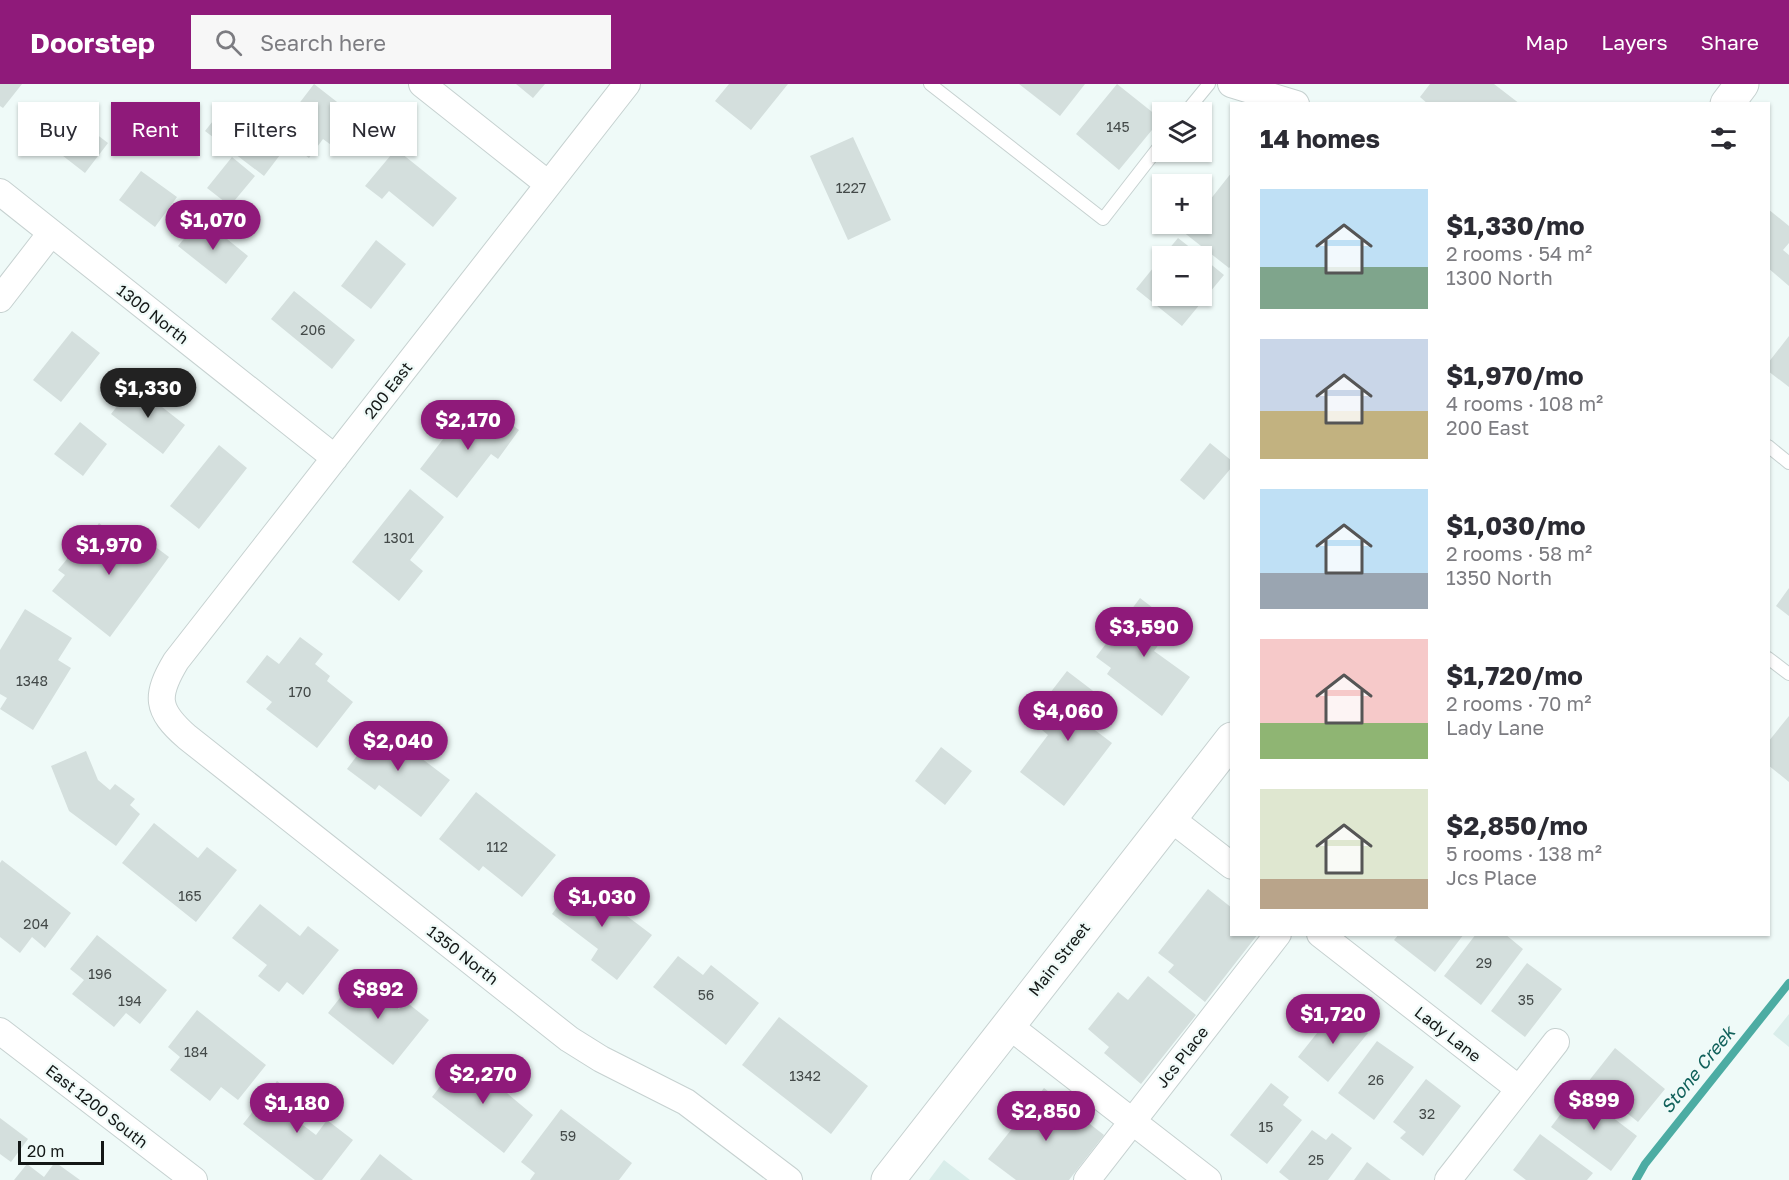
<!DOCTYPE html>
<meta charset="utf-8">
<style>
:root{--surface:#fff;--page:#f7f7f7;--text:#2b2b33;--muted:#7c7c81;--accent:#8f1a7a}
body{margin:0;font-family:"Golos Text",sans-serif;background:var(--page);color:var(--text);height:100vh;display:flex;flex-direction:column;font-size:22px;white-space:nowrap}
*{box-sizing:border-box;margin:0}
p{font-size:20px;color:var(--muted)}
.icon{flex:none;width:33px;height:33px;fill:none;stroke:currentColor;stroke-width:2;stroke-linecap:round;stroke-linejoin:round}
.map{position:relative;flex:1;overflow:hidden}
.side{position:absolute;left:1230px;top:18px;width:540px;height:834px;display:flex;flex-direction:column;background:var(--surface);border-radius:0px;box-shadow:0 2px 4px #0004}
.side>*{flex:none}
.guide{position:absolute;left:18px;top:18px;width:570px;height:54px;display:flex;gap:12px}
.controls{position:absolute;left:1152px;top:18px;display:grid;gap:12px}
.controls a{display:grid;place-items:center;width:60px;height:60px;border-radius:0px;background:var(--surface);box-shadow:0 2px 4px #0004;font-size:30px}
.scale{position:absolute;left:18px;bottom:15px;width:86px;box-sizing:border-box;padding-left:6px;border:3px solid #131716;border-top:0;font-size:16px;line-height:21px;white-space:nowrap;color:#131716;-webkit-text-stroke:4px #effaf8;paint-order:stroke}
.price{position:absolute;translate:-50% -51px;padding:0 14px;border-radius:21px;background:var(--accent);color:#fff;font-size:20px;line-height:39px;filter:drop-shadow(0 2px 3px #0008)}
.price::after{content:'';position:absolute;left:50%;top:36px;width:18px;height:14px;margin-left:-9px;background:inherit;clip-path:polygon(0 0,100% 0,50% 100%)}
.price.selected{background:#222;color:#fff}
ul{padding:0;list-style:none}
li{display:flex;align-items:center;gap:18px;height:150px;padding:0 30px}
li span{display:grid;place-items:center;flex:none;width:168px;height:120px;border-radius:0px;color:#555}
li>.icon{margin-inline-start:auto}
span .icon{width:72px;height:72px;fill:#fffc;stroke-width:1}
li b{font-size:26px}
h2{display:flex;justify-content:space-between;align-items:center;height:72px;padding:0 30px;font-size:26px}
.chip{padding:0 21px;border-radius:0px;background:var(--surface);box-shadow:0 2px 4px #0004;font-size:21px;line-height:54px}
.chip.selected{background:var(--accent);color:#fff}
header{display:flex;align-items:center;gap:36px;box-sizing:border-box;height:84px;padding:0 30px;background:var(--accent);color:#fff}
header strong{font-size:28px}
nav{display:flex;gap:33px;margin-inline-start:auto;font-size:21px}
.search{width:420px;height:54px;background:var(--page);display:flex;align-items:center;gap:15px;box-sizing:border-box;padding:0 21px;border-radius:0px;color:var(--muted);font-size:22px}
.map>svg:first-child{display:block}
.built{fill:#d9edea}
.lines{fill:none;stroke-linecap:round;stroke-linejoin:round}
.stream{stroke:#4caca3;stroke-width:8}
.building{fill:#d4dfdd}
.service-casing{stroke:#c6d1d0;stroke-width:14}
.minor-casing{stroke:#c6d1d0;stroke-width:28}
.secondary-casing{stroke:#c6d1d0;stroke-width:35}
.service{stroke:#fff;stroke-width:12}
.minor{stroke:#fff;stroke-width:26}
.secondary{stroke:#fff;stroke-width:33}
.labels{text-anchor:middle;stroke-width:4.5;stroke-linejoin:round;paint-order:stroke}
.number-label{font-size:14px;fill:#434948}
.street-label{font-size:16px;fill:#131716;stroke:#effaf8}
.water-label{font-size:18px;font-style:italic;fill:#11615b;stroke:#effaf8}
</style>
<header>
<strong>Doorstep</strong>
<div class="search"><svg class="icon" aria-label="search" viewBox="0 0 24 24"><circle cx="10" cy="10" r="6"/><path d="M15 15l6 6"/></svg>Search here</div>
<nav><a>Map</a><a>Layers</a><a>Share</a></nav>
</header>
<div class="map">
<svg width="1789" height="1096" viewBox="0 0 1789 1096">
<rect width="100%" height="100%" fill="#effaf8"/>
<path class="built" d="M1789 930V963L1773 950Z
M944 1076 970 1096H929Z"/>
<g class="lines">
<path class="stream" d="M1636 1096 1645 1080 1789 899"/>
</g>
<path class="building" d="M0 0H22L3 24 0 22Z
M314 0 364 39 342 69 323 55 309 74 286 57 301 37 291 30Z
M516 0H545L533 14Z
M729 0H788L751 46 715 17Z
M1019 0H1085L1060 32Z
M1117 0 1161 35 1119 86 1076 50Z
M1430 0H1494L1520 20H1428L1420 13Z
M228 18 286 63 264 92 205 47Z
M46 20 58 30 62 24 108 59 85 89 27 44Z
M853 53 891 136 848 156 810 72Z
M396 65 457 114 433 143 389 107 382 115 365 102Z
M232 73 255 92 230 122 207 104Z
M141 87 177 113 155 143 119 116Z
M1232 88V181L1229 184 1182 147 1188 140H1202V126Z
M1768 125 1789 142V159L1783 166 1789 171V202L1768 184Z
M201 134 248 172 226 200 178 162Z
M1178 154 1201 172H1163Z
M376 156 406 180 371 225 341 202Z
M1162 173V212H1202V173L1224 191 1182 242 1136 205Z
M294 207 355 256 332 285 271 235Z
M72 247 100 269 61 318 33 296Z
M1789 252V303L1768 287V279Z
M134 301 185 341 163 370 111 330Z
M487 322 519 346 498 375 491 370 457 414 420 385 457 337 468 346Z
M80 338 107 360 83 392 54 370Z
M1210 359 1232 377V383L1204 416 1180 396Z
M219 361 247 384 199 445 170 422Z
M410 405 444 433 410 476 423 487 399 517 352 478Z
M99 439 119 455 129 443 169 473 110 553 52 507 65 491 58 486 76 464 79 466Z
M1789 504V532L1776 522Z
M1140 514 1174 540 1154 567 1190 593 1162 632 1107 590 1111 584 1096 573Z
M25 525 72 554 58 576 71 584 33 646 0 625 7 614 0 610V566Z
M300 553 323 570 315 580 330 592 327 597 353 618 317 664 266 625 272 618 246 598 267 571 279 580Z
M1067 587 1105 616 1087 640 1112 659 1064 722 1020 688 1048 651 1042 646 1062 619 1050 609Z
M1789 632V698L1768 681V658Z
M379 642 450 696 421 733 379 701 375 706 347 685Z
M941 663 972 687 945 721 915 697Z
M86 667 98 696 110 706 115 700 135 715 130 721 140 730 116 762 69 727 51 682Z
M476 708 556 771 522 813 483 782 479 787 439 755Z
M154 739 198 774 207 763 237 786 196 838 122 779Z
M2 776 71 829 45 864 32 853 20 869 0 853V779Z
M578 795 652 851 617 896 591 876 598 865 552 830Z
M1208 805 1232 824V850H1258L1205 918 1168 888 1174 881 1158 869Z
M260 820 300 852 308 842 339 866 303 911 287 898 279 908 258 892 267 881 232 854Z
M1399 850H1464L1435 888 1394 856Z
M1476 850H1505L1523 865 1481 921 1444 892Z
M97 851 167 906 140 940 126 929 114 943 72 910 84 896 70 885Z
M678 872 703 891 711 881 759 919 726 961 653 903Z
M1527 879 1562 905 1525 953 1491 927Z
M358 891 399 925 405 917 429 936 393 981 328 929Z
M1148 892 1196 931 1141 1000 1104 969 1109 963 1088 945 1118 908 1128 916Z
M1337 924 1368 949 1328 998 1298 973Z
M197 926 266 981 238 1016 221 1003 210 1017 170 986 180 973 168 963Z
M779 933 868 1002 831 1050 742 981Z
M1377 957 1414 983 1374 1036 1338 1009Z
M1615 964 1665 1005 1638 1038 1588 998Z
M463 972 533 1031 504 1069 432 1013Z
M1426 995 1461 1022 1423 1072 1400 1054 1406 1048 1393 1038Z
M277 997 303 1017 291 1032 316 1051 327 1036 353 1056 322 1096H315L243 1040Z
M1271 999 1289 1013 1283 1021 1302 1036 1267 1080 1230 1051Z
M1044 1004 1104 1051 1069 1096H1016L988 1075Z
M1578 1007 1637 1052 1611 1087 1551 1043Z
M561 1025 632 1079 619 1096H530L535 1089 521 1078Z
M0 1034 28 1055 11 1078 0 1070Z
M1312 1046 1326 1056 1332 1049 1352 1064 1328 1096H1289L1279 1088Z
M1540 1050 1593 1089 1587 1096H1526L1513 1086Z
M380 1070 413 1096H360Z
M55 1078 80 1096H14L27 1080 44 1093Z
M1367 1078 1391 1096H1354Z"/>
<g class="lines">
<defs>
<path id="service" d="M930 0 1103 135 1162 59
M1186 28 1209 0
M1768 362 1789 379
M1768 574 1789 590"/>
<path id="minor" d="M422 0 548 100
M627 0 176 577C155 612 156 626 187 653L569 955 601 975 686 1018 789 1096
M1231 0 1296 20
M0 108 335 374
M0 215 51 149
M1170 734 1232 782
M1320 850 1519 1005
M1008 941 1208 1096
M0 947 194 1096
M1087 1096 1278 850
M1448 1096 1556 958"/>
<path id="secondary" d="M1727 20 1742 0
M888 1096 1232 655"/>
</defs>
<use href="#service" class="service-casing"/>
<use href="#minor" class="minor-casing"/>
<use href="#secondary" class="secondary-casing"/>
<use href="#service" class="service"/>
<use href="#minor" class="minor"/>
<use href="#secondary" class="secondary"/>
</g>
<g class="labels">
<g class="number-label">
<text x="1118" y="48">145</text>
<text x="851" y="109">1227</text>
<text x="313" y="251">206</text>
<text x="399" y="459">1301</text>
<text x="32" y="602">1348</text>
<text x="300" y="613">170</text>
<text x="497" y="768">112</text>
<text x="190" y="817">165</text>
<text x="36" y="845">204</text>
<text x="1484" y="884">29</text>
<text x="100" y="895">196</text>
<text x="706" y="916">56</text>
<text x="1526" y="921">35</text>
<text x="130" y="922">194</text>
<text x="196" y="973">184</text>
<text x="805" y="997">1342</text>
<text x="1376" y="1001">26</text>
<text x="1427" y="1035">32</text>
<text x="1266" y="1048">15</text>
<text x="568" y="1057">59</text>
<text x="1316" y="1081">25</text>
</g>
<g class="street-label">
<text transform="translate(153 230) rotate(38)" y="6">1300 North</text>
<text transform="translate(388 306) rotate(-52)" y="6">200 East</text>
<text transform="translate(463 871) rotate(38)" y="6">1350 North</text>
<text transform="translate(1059 875) rotate(-52)" y="6">Main Street</text>
<text transform="translate(1448 950) rotate(38)" y="6">Lady Lane</text>
<text transform="translate(1182 973) rotate(-52)" y="6">Jcs Place</text>
<text transform="translate(97 1022) rotate(38)" y="6">East 1200 South</text>
</g>
<g class="water-label">
<text transform="translate(1698 986) rotate(-51)" y="6">Stone Creek</text>
</g>
</g>
</svg>
<div class="controls">
<a><svg class="icon" aria-label="layers" viewBox="0 0 24 24"><path d="M12 4l9 5-9 5-9-5zM3 14l9 5 9-5"/></svg></a>
<a>+</a>
<a>−</a>
</div>
<div class="scale">20 m</div>
<b class="price" style="left:213px;top:167px">$1,070</b>
<b class="price selected" style="left:148px;top:335px">$1,330</b>
<b class="price" style="left:468px;top:367px">$2,170</b>
<b class="price" style="left:109px;top:492px">$1,970</b>
<b class="price" style="left:1144px;top:574px">$3,590</b>
<b class="price" style="left:1068px;top:658px">$4,060</b>
<b class="price" style="left:398px;top:688px">$2,040</b>
<b class="price" style="left:602px;top:844px">$1,030</b>
<b class="price" style="left:378px;top:936px">$892</b>
<b class="price" style="left:1333px;top:961px">$1,720</b>
<b class="price" style="left:483px;top:1021px">$2,270</b>
<b class="price" style="left:1594px;top:1047px">$899</b>
<b class="price" style="left:297px;top:1050px">$1,180</b>
<b class="price" style="left:1046px;top:1058px">$2,850</b>
<div class="guide">
<a class="chip">Buy</a>
<a class="chip selected">Rent</a>
<a class="chip">Filters</a>
<a class="chip">New</a>
</div>
<section class="side">
<h2>14 homes<svg class="icon" aria-label="filters" viewBox="0 0 24 24"><path d="M4 7h16M4 17h16"/><circle cx="9" cy="7" r="2"/><circle cx="15" cy="17" r="2"/></svg></h2>
<ul>
<li><span style="background:linear-gradient(#bfe0f5 65%,#7fa58c 0)"><svg class="icon" aria-label="home" viewBox="0 0 24 24"><path d="M3 11l9-7 9 7M6 9v11h12V9"/></svg></span><div><b>$1,330/mo</b><p>2 rooms · 54 m²</p><p>1300 North</p></div></li>
<li><span style="background:linear-gradient(#c9d6e8 60%,#c2b280 0)"><svg class="icon" aria-label="home" viewBox="0 0 24 24"><path d="M3 11l9-7 9 7M6 9v11h12V9"/></svg></span><div><b>$1,970/mo</b><p>4 rooms · 108 m²</p><p>200 East</p></div></li>
<li><span style="background:linear-gradient(#bfe0f5 70%,#9aa5b1 0)"><svg class="icon" aria-label="home" viewBox="0 0 24 24"><path d="M3 11l9-7 9 7M6 9v11h12V9"/></svg></span><div><b>$1,030/mo</b><p>2 rooms · 58 m²</p><p>1350 North</p></div></li>
<li><span style="background:linear-gradient(#f6c9c9 70%,#8fb573 0)"><svg class="icon" aria-label="home" viewBox="0 0 24 24"><path d="M3 11l9-7 9 7M6 9v11h12V9"/></svg></span><div><b>$1,720/mo</b><p>2 rooms · 70 m²</p><p>Lady Lane</p></div></li>
<li><span style="background:linear-gradient(#dfe7d0 75%,#b9a48a 0)"><svg class="icon" aria-label="home" viewBox="0 0 24 24"><path d="M3 11l9-7 9 7M6 9v11h12V9"/></svg></span><div><b>$2,850/mo</b><p>5 rooms · 138 m²</p><p>Jcs Place</p></div></li>
</ul>
</section>
</div>
